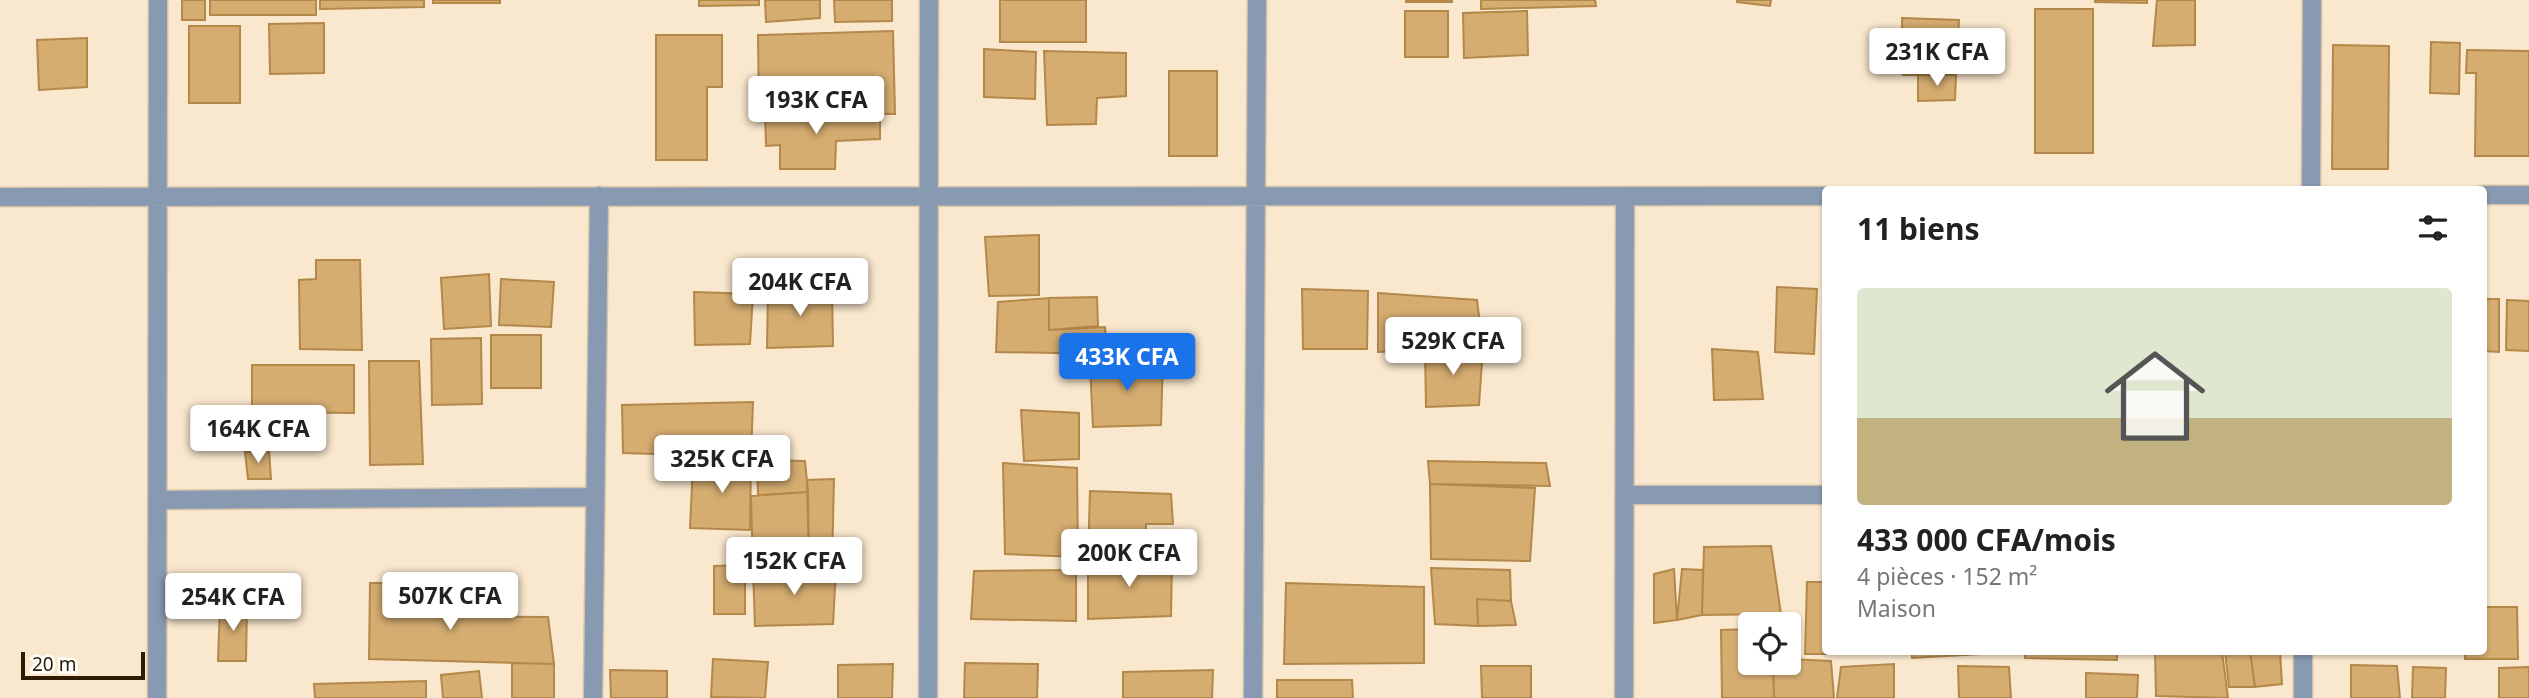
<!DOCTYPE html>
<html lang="fr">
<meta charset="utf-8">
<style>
:root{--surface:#fff;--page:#f2f2f2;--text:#222;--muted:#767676;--accent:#1a73e8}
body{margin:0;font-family:"Noto Sans",sans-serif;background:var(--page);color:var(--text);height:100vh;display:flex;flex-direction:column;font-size:26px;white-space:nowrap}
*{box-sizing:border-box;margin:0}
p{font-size:23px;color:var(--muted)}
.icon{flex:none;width:38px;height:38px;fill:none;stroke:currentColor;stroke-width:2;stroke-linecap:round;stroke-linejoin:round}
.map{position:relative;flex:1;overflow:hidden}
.side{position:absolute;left:1822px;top:186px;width:665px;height:469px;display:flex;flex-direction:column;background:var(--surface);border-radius:7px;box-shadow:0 2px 5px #0004}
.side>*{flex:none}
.tools{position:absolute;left:1738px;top:612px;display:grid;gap:14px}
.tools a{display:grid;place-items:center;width:63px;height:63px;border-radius:7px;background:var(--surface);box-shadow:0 2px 5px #0004;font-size:35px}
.scale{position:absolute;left:21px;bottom:18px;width:124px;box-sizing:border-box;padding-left:7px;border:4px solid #2d1c02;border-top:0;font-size:19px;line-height:24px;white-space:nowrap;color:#2d1c02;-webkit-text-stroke:5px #fff;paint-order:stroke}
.price{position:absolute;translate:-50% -60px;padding:0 16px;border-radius:7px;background:#fff;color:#222;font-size:23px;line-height:46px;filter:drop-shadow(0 2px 4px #0008)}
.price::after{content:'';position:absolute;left:50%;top:42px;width:21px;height:16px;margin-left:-10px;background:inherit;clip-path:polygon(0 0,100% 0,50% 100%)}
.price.current{background:var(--accent);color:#fff}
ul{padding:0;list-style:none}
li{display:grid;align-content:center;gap:14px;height:371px;padding:0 35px}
li span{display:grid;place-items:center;height:217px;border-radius:7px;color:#555}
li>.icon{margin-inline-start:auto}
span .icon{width:126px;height:126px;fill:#fffc;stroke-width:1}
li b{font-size:30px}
h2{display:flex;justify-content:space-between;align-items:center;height:84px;padding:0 35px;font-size:30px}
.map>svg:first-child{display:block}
.building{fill:#d6ad71;stroke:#b38848;stroke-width:2}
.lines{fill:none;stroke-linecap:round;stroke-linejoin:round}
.minor-casing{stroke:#d4c2a9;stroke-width:21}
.minor{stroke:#889ab2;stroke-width:18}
</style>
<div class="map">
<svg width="2529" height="698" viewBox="0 0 2529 698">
<rect width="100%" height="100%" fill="#f9e7ce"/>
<path class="building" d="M182 0H205V20H182Z
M210 0H316V15H210Z
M320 0H424V7L320 9Z
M433 0H500V3H433Z
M699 0H759V5L699 6Z
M765 0H820V18L766 22Z
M834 0H892V21L835 22Z
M1000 0H1086V42H1000Z
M1406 0H1452V2H1406Z
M1481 0H1595L1596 6 1481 9Z
M1737 0H1771L1770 6 1737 2Z
M2095 0H2147V3L2095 2Z
M2157 0H2195V45L2153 46Z
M2035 9H2093V153H2035Z
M1405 11H1448V57H1405Z
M1527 11 1528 55 1464 58 1463 13Z
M1902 18 1959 20 1956 75H1903Z
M324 23V73L270 74 269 24Z
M189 26H240V103H189Z
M893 31 895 114 759 113 758 35Z
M656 35H722V87H707V160H656Z
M87 38V87L39 90 37 40Z
M2431 42 2460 43 2459 94 2430 93Z
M2333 45 2389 46 2388 169H2332Z
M984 49 1036 52 1035 99 984 97Z
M2467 50 2529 51V156H2475L2476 73H2466Z
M1044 51 1126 53V96L1097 98 1096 124 1047 125Z
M1169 71H1217V156H1169Z
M1918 75H1956L1955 100 1918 101Z
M765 113 880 114V139L836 141 835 169H780V145L766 146Z
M1039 235V295L989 296 985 237Z
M316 260H360L362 350 300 349 299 280 316 279Z
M489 274 491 326 444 329 441 278Z
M501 279 554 282 551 327 499 325Z
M1777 287 1817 289 1814 354 1775 352Z
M768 289H832L833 346 767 348Z
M1302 289 1368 291 1367 349H1303Z
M694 292 753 294 750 344 695 345Z
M1378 293 1477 300 1483 348 1378 352Z
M1097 297 1098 326 1049 330V298Z
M1049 298V330L1105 327 1107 354 996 352 998 302Z
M2483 299H2499V352L2483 351Z
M2507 300 2529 301V351L2506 350Z
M491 335H541V388H491Z
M481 338 482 404 432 405 431 339Z
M1483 348 1479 405 1426 407 1425 350Z
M1712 349 1758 352 1763 399 1714 400Z
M1163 358 1161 425 1093 427 1090 365Z
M369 361H419L423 464 370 465Z
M252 365H354V413L252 412Z
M753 402 751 457 623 453 622 405Z
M1021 410 1079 413V459L1024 461Z
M269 451 271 479H248L245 452Z
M751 457 750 530 690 528 693 464Z
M757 460 805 461 808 492 758 495Z
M1428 461 1546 463 1550 486 1430 484Z
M1003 463 1077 468 1078 557 1005 554Z
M834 479 832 564 809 567 807 480Z
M1430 484 1535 488 1530 561 1431 559Z
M1090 491 1171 494 1173 524H1146V557L1088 559Z
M808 492 809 567 753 569 751 496Z
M1771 546 1781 614 1702 615 1704 547Z
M1088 559 1172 561 1171 616 1088 619Z
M745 565V614H714V566Z
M1431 568 1510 570 1511 601 1477 599 1478 626 1435 624Z
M753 569H836L833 624 755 626Z
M1674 569 1677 620 1654 623V574Z
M1682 569 1703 570 1702 615 1677 620Z
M1076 570V621L971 619 974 571Z
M1807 582H1825V651H1879V654H1805Z
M370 583H426V616L548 617 554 664 369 659Z
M1286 583 1424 587V663L1284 664Z
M1477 599 1511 601 1516 625 1478 626Z
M220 605H247L246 661H218Z
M2483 607H2517L2518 659H2465V651H2483Z
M1750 629V663H1773L1774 698H1722L1721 630Z
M1912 651H1999V653L1912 658Z
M2025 651H2117V660L2025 658Z
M2155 651H2222L2228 698 2156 696Z
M2225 651H2250L2255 687H2229Z
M2250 651H2280L2282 684 2255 687Z
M713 659 768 662 765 698 711 697Z
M1788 659 1831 661 1834 698H1774L1773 663H1788Z
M512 663 554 664V698H512Z
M965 663 1038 664 1037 698H964Z
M893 664 892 698H838V665Z
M1894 664V698H1837L1841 667Z
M2351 665 2397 666 2400 698H2351Z
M1481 666H1531V698H1482Z
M1958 666 2009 667 2011 698H1959Z
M2413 667 2446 668 2445 698H2412Z
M2529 667V698H2499V668Z
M610 670 667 671V698H611Z
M1213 670 1212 698H1123V672Z
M479 671 482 698H443L441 675Z
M2086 673 2138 675 2137 698H2086Z
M1277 680H1352L1353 698H1277Z
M426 681V698H315L314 684Z"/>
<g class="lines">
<defs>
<path id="minor" d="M2311 189 2312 0
M2483 195H2529
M0 197 1825 196
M1625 495H1825
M158 500 595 497
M157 698 158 0
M593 698 599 196
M928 698 929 0
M1253 698 1257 0
M1624 698 1625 196
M2303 698V651"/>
</defs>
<use href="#minor" class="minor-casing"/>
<use href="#minor" class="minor"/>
</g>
</svg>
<div class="tools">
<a><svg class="icon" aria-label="locate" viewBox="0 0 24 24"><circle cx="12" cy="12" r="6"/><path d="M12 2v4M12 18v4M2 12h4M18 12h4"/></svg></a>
</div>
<div class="scale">20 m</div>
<b class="price" style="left:1937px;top:88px">231K CFA</b>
<b class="price" style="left:816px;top:136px">193K CFA</b>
<b class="price" style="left:800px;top:318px">204K CFA</b>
<b class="price" style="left:1453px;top:377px">529K CFA</b>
<b class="price current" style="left:1127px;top:393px">433K CFA</b>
<b class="price" style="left:258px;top:465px">164K CFA</b>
<b class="price" style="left:722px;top:495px">325K CFA</b>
<b class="price" style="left:1129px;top:589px">200K CFA</b>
<b class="price" style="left:794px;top:597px">152K CFA</b>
<b class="price" style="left:450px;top:632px">507K CFA</b>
<b class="price" style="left:233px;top:633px">254K CFA</b>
<section class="side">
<h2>11 biens<svg class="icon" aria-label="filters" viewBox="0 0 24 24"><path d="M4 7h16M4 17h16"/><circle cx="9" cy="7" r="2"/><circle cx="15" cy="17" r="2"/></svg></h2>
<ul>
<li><span style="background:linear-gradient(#dfe7d0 60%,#c2b280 0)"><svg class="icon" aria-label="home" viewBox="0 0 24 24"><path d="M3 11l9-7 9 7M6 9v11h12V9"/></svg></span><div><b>433 000 CFA/mois</b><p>4 pièces · 152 m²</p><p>Maison</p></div></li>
</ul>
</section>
</div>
